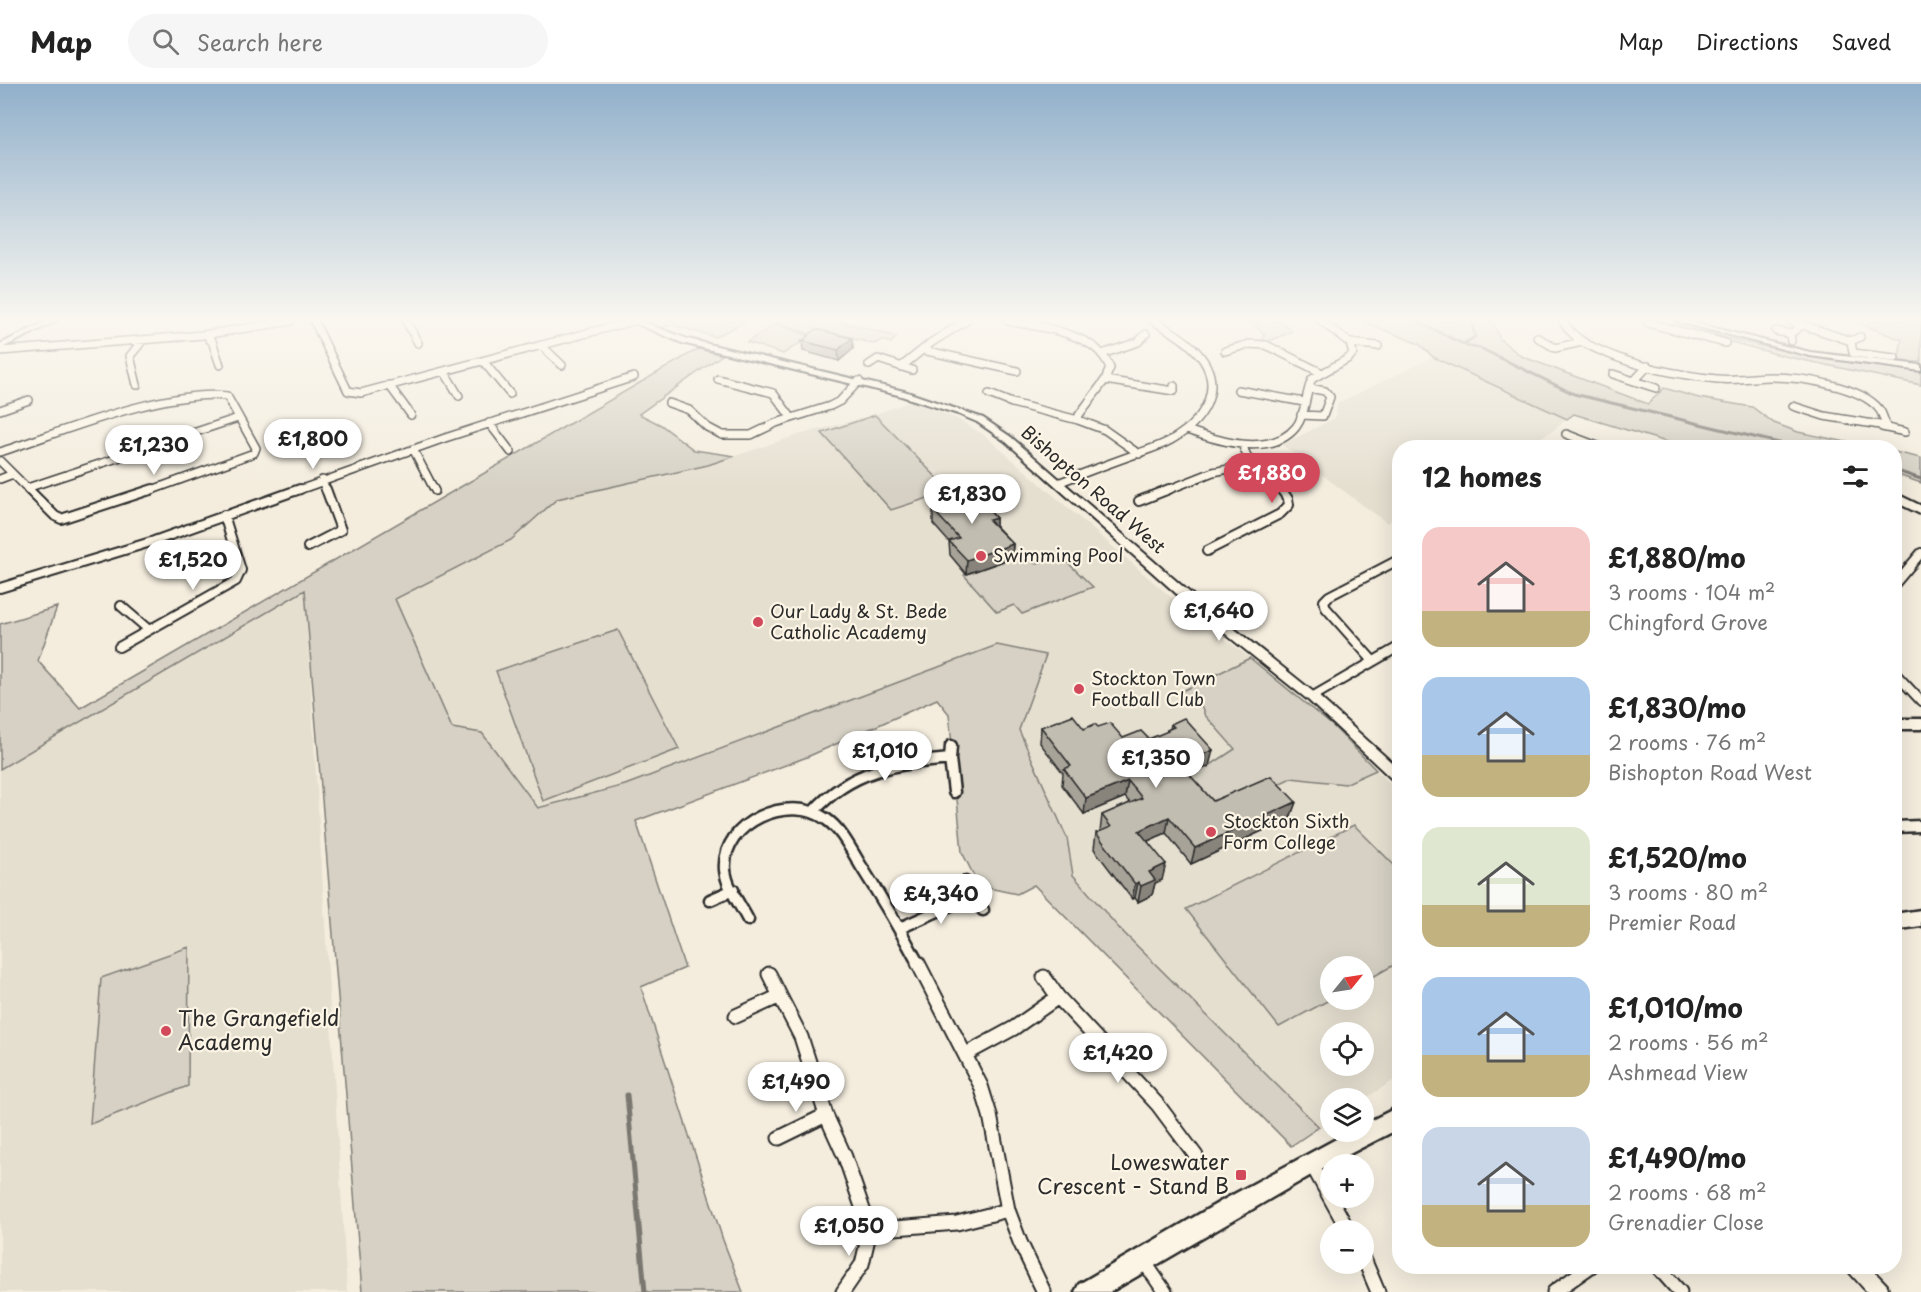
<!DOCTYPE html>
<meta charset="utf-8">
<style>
:root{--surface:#fff;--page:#f6f6f6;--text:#222;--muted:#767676;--line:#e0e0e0;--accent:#d1495b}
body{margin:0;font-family:"Playpen Sans",sans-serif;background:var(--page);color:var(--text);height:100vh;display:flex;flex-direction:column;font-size:22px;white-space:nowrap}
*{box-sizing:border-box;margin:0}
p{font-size:20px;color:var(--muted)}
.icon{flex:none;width:33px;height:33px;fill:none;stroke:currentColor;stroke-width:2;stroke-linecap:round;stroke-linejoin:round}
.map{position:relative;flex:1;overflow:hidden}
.panel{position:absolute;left:1392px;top:356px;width:510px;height:834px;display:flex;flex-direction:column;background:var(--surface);border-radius:24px;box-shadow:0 6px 24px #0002}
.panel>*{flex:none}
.needle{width:39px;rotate:60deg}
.fabs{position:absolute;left:1320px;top:872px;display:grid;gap:12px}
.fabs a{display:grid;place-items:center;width:54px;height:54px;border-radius:50%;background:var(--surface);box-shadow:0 6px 24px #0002;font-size:30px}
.price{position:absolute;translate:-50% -51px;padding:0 14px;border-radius:21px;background:#fff;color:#222;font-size:20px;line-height:39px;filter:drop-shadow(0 2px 3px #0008)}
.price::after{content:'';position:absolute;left:50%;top:36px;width:18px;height:14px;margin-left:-9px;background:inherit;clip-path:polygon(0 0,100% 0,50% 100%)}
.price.selected{background:var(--accent);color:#fff}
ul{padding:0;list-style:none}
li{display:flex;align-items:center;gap:18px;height:150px;padding:0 30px}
li span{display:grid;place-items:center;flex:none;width:168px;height:120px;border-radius:18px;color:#555}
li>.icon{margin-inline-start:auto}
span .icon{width:72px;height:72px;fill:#fffc;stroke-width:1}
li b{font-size:26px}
h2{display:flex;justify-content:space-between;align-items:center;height:72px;padding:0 30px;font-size:26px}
header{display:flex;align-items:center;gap:36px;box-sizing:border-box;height:84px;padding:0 30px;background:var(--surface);border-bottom:2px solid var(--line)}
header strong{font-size:28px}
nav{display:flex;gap:33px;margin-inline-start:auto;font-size:21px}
.search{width:420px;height:54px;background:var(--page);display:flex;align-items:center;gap:15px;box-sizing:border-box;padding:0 21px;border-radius:33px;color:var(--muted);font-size:22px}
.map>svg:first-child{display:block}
.built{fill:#e5dfd0;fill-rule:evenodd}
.green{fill:#d6d1c4;stroke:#807e78;stroke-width:1.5}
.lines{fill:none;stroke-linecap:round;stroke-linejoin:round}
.stream-far1{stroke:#7a7771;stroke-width:3}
.stream{stroke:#7a7771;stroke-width:5}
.minor-far3-casing{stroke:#2b2b2b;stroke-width:10}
.minor-far2-casing{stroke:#2b2b2b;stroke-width:12}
.minor-far1-casing{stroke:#2b2b2b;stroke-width:15}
.minor-casing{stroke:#2b2b2b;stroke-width:17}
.tertiary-casing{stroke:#2b2b2b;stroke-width:4}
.primary-casing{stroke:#2b2b2b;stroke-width:5}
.minor-far3{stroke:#fcf5e5;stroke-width:7}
.minor-far2{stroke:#fcf5e5;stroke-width:8}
.minor-far1{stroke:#fcf5e5;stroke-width:10}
.minor{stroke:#fcf5e5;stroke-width:13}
.tertiary{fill:#fcf5e5;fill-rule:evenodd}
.primary{fill:#fcf5e5;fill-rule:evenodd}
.wall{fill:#a7a398;stroke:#2b2b2b;stroke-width:1.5}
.shaded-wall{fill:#88847c;stroke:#2b2b2b;stroke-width:1.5}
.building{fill:#c2bdb1;stroke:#2b2b2b;stroke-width:1.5}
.poi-dot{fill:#d1495b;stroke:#fcf5e5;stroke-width:2}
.labels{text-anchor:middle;stroke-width:4.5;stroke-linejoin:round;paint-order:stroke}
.street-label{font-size:18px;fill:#2b2b2b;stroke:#fcf5e5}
.poi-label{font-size:18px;fill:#2b2b2b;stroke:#fcf5e5;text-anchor:start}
.near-poi-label{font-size:21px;fill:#2b2b2b;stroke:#fcf5e5;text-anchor:start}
</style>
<header>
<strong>Map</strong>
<div class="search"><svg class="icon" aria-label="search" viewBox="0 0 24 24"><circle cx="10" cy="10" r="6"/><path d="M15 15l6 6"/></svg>Search here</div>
<nav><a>Map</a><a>Directions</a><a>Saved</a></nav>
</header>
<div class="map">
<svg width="1921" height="1208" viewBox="0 0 1921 1208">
<rect width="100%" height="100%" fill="#f4edde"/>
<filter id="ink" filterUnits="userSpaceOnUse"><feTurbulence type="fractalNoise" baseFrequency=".0167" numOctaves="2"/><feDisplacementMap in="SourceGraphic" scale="12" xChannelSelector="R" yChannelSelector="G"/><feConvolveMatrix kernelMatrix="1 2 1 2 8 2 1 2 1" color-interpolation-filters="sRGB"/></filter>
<g filter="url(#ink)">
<path class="built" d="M1433 273 1567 335 1551 348 1523 363H1400L1399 432 1387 439 1282 361 1335 334 1338 319Z
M911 317 956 334 984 351 1173 515 1195 537 1220 551 1292 606 1334 643 1399 709V993L1364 1015 1330 1014V1037L1294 1059 1045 797 980 588 636 737 538 725 482 649 452 644 395 515 511 456 557 415 708 381 798 351 870 332ZM1330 882H1364V915H1330ZM1330 948H1364V981H1330Z
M305 505 347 1208H0V685Z"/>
<path class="green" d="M643 237H747L715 253 672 241 659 244Z
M778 237H838L897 253 891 259 882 256 874 260 828 248 819 253 775 238Z
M1248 237H1280L1292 247 1268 258 1263 257 1264 249Z
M1362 237H1492L1500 255 1521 272 1648 320 1664 304 1699 314 1752 323 1774 339 1798 348 1870 363H1683L1574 330 1567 335 1433 273 1419 260Z
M1853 237H1921V278L1898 277 1902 256Z
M776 240 811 252 783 270 747 258Z
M1677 240H1682L1726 254 1803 271 1858 280 1921 286V301L1784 272 1674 243Z
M698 265 722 271 639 330 661 341 694 366 735 372 708 381 557 415 511 456 395 515 452 644 482 649 538 724 625 701 997 561 1046 571 1019 646 1067 754 1073 791 1118 843 1319 1043 1291 1062 1034 801 1017 810 979 802 962 768 949 630 937 615 807 673 636 737 685 884 641 903 723 1156 743 1208H362L305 506 0 685V540L57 523 38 577 80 624Z
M875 331 950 407 891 426 822 349Z
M1895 368 1921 374V399L1895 390Z
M1024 470 1035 480 1060 471 1093 503 1022 530 1014 521 997 528 964 491Z
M618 546 679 665 543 717 496 587Z
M1250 574 1334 643 1376 686 1345 700 1291 694 1205 735 1185 692 1209 682 1235 665 1204 630V626L1193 613 1185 615 1178 609Z
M1354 741 1399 786V878L1364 898V882H1330L1331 915 1279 943 1186 825Z
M189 863 188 1002 90 1040 101 894Z"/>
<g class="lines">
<path class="stream-far1" d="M1416 237 1467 262 1480 264 1574 310 1796 363
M1463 260 1475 253 1471 237
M1894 386 1921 395"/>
<path class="stream" d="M627 1011 645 1208"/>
<defs>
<path id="minor-far3" d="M314 237 348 307 361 309 633 237
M406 237 418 259
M1008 237C1035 242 1086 248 1103 272 1106 275 1108 280 1110 284L1105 296 1079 331 1078 336 1105 346 1139 370
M1563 237C1572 254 1589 262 1606 269 1641 284 1679 291 1717 295 1735 297 1753 293 1772 293 1800 293 1861 302 1879 325 1883 330 1884 336 1886 342L1824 332 1793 322
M1791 237 1851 257
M1648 239 1725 259
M1776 247 1790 250
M210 250 209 255 212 257 220 281
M1537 253 1555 264 1582 258
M1860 253 1851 257 1853 269 1895 274
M1791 257 1790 250 1802 241
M1350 259 1378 262
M541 261 562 281
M923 266 1017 287
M0 267 203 251 291 237
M1225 267 1249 260 1266 261 1322 289
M1102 270 1138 258 1146 250
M483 277 510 310
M869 281 878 275 912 286
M901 283 932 258 966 237
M444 287 459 312
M1613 290 1634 297 1648 282
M718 295 773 309 791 333
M1105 296 1174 307V302
M1634 297 1656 304
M137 301 130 272 143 256
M389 301 411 331
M1238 306 1304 318
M989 310 1012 319 1078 336
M669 319 689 326 707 343 722 351H751L776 339 830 322 840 317 859 297
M0 326 29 316
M1301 331 1323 332 1330 313 1325 307 1309 304
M489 339 511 368
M1882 343 1905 348
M1187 346C1218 357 1271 374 1296 343 1306 330 1305 310 1312 295L1349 274 1353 269 1350 259 1321 237
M1566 350 1600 363
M1242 360 1251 382 1282 407
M413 365 435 407
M0 368C62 348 164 305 227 312L256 364 254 369 149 407
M0 377 30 407
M0 395 13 390
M322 396 326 407
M1058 399C1084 389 1110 379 1136 370 1147 366 1161 362 1171 356 1208 335 1228 297 1192 263 1181 252 1167 245 1154 237
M27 404 238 334
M296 407 445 354 634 293
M1165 407 1213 388 1250 381"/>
<path id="minor-far2" d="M28 405 55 432 61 435 153 405
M1894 413 1921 426
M1139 417 1169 405
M308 463 341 446 326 405
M1207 467 1280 430 1289 421 1288 415 1281 405
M1894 501 1921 469
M0 504 154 457 300 405
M121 522 149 546
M119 563 236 497 241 486 224 431
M1373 577 1326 524 1324 517 1329 512 1400 475
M1894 588 1921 617
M1312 613 1400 562"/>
<path id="minor-far1" d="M1894 640H1921
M950 675 951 662
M813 728C852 685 895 680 950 675L954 708
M1894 743 1921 742
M965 798 971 812 983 826
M710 816 733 806
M748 836C740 820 727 804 725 786 721 738 789 709 826 735 842 746 851 766 861 782 882 815 901 847 919 881
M900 844 971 812"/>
<path id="minor" d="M918 879 981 1002 990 1031 1008 1126 1020 1158 1044 1208
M769 890 780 912
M1058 913 1158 1021 1196 1072
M736 932 780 912 801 953 826 1031 845 1073 870 1146 957 1139 1008 1126
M966 970 1014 944 1058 913 1044 893
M779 1054 826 1031
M1312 1081 1348 1146
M1364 1175 1378 1208
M1143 1176 1165 1208
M1657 1182 1680 1208
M843 1208 862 1180 870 1146
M1554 1208 1591 1182"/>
<path id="tertiary" d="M47 237H57L0 265V260Z
M630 237H640L688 255 904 307 983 334 1011 353 1196 514 1316 610 1400 686V699L1395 698 1308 616 1188 520 1005 357 977 338 958 330 898 311 682 259Z
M1675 237H1687L1810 268 1921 281V287L1810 272Z
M1848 1182H1869L1887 1201 1889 1208H1867L1850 1189Z"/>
<path id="primary" d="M1921 826V842L1894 846V830Z
M1400 1022V1044L1330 1080 1110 1208H1075L1079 1200 1225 1115 1351 1047H1364V1040Z"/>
</defs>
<use href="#minor-far3" class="minor-far3-casing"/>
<use href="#minor-far2" class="minor-far2-casing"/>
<use href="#minor-far1" class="minor-far1-casing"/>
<use href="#minor" class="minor-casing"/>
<use href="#tertiary" class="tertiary-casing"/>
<use href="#primary" class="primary-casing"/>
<use href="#minor-far3" class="minor-far3"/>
<use href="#minor-far2" class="minor-far2"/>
<use href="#minor-far1" class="minor-far1"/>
<use href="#minor" class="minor"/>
<use href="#tertiary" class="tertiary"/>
<use href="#primary" class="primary"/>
</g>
<path class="wall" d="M852 254 853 265 839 277 803 267 802 257Z
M945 416 987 424 996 434V442L1013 460 1012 474 966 490 950 471 949 458 933 440V426L945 422Z
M1171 640 1209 682 1189 691 1213 717 1296 718 1290 734 1191 780 1166 749 1148 757 1162 796 1155 799 1152 811 1138 818 1135 814 1132 815 1094 765 1096 749 1100 748 1102 731 1130 719 1125 713 1084 730 1062 701 1063 689 1040 659 1041 643 1084 645 1098 643 1123 654 1149 655 1167 648V646L1170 645Z"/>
<path class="shaded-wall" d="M852 254 853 265 839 277 838 266Z
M987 416V430L981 418Z
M996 434V447L989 436Z
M1013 460 1012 474 966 490 967 476Z
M1213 666 1209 682 1176 696 1180 680Z
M1128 697 1125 713 1084 730 1086 714Z
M1296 718 1290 734 1191 780 1195 764Z
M1169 733 1166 749 1136 762 1139 747Z
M1166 780 1162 796 1155 799 1152 811 1138 818 1141 802 1149 788Z
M1138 798 1135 814 1132 815 1135 800Z"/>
<path class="building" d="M816 245 852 254 838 266 802 257Z
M976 405 987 416 981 418 996 434 989 436 1013 460 967 476 949 457 959 454 933 426 950 421 945 416Z
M1073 631 1084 645 1095 640 1098 643 1110 639 1123 654 1141 647 1149 655 1168 647 1167 646 1174 643 1171 640 1184 634 1213 666 1180 680 1213 717 1271 692 1296 718 1195 764 1169 733 1139 747 1166 780 1149 788 1155 796 1141 802 1138 798 1135 800 1096 749 1111 743 1102 731 1142 714 1128 697 1086 714 1064 685 1071 682 1041 643Z"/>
</g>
<linearGradient id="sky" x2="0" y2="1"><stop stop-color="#91b0cb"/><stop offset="0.58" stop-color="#faf7f0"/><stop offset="1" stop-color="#faf7f0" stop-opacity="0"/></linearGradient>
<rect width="1921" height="406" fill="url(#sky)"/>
<g class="poi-dot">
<circle cx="981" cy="472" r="6"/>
<circle cx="758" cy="538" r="6"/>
<circle cx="1079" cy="605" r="6"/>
<circle cx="1211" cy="748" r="6"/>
<circle cx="166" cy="947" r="6"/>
<rect x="1235" y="1085" width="12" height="12" rx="3"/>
</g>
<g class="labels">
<g class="street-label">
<text transform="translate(1093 406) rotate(41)" y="6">Bishopton Road West</text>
</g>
<g class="poi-label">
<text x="993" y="478">Swimming Pool</text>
<text x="770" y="534">Our Lady &amp; St. Bede<tspan x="770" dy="21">Catholic Academy</tspan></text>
<text x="1091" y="601">Stockton Town<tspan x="1091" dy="21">Football Club</tspan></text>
<text x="1223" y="744">Stockton Sixth<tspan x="1223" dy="21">Form College</tspan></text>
</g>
<g class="near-poi-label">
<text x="178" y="942">The Grangefield<tspan x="178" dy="24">Academy</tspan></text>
<text x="1229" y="1086" text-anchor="end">Loweswater<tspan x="1229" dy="24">Crescent - Stand B</tspan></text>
</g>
</g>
</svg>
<div class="fabs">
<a><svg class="needle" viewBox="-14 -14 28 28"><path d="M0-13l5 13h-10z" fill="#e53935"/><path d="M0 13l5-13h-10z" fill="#767676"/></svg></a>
<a><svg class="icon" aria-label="locate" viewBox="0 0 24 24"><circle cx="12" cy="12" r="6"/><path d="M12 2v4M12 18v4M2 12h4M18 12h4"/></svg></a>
<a><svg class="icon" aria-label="layers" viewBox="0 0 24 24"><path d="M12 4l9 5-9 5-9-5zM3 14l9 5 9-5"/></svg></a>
<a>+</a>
<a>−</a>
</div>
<b class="price" style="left:313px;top:386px">£1,800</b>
<b class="price" style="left:154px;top:392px">£1,230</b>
<b class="price selected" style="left:1272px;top:420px">£1,880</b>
<b class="price" style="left:972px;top:441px">£1,830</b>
<b class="price" style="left:193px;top:507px">£1,520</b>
<b class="price" style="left:1219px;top:558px">£1,640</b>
<b class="price" style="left:885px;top:698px">£1,010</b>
<b class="price" style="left:1156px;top:705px">£1,350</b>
<b class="price" style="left:941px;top:841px">£4,340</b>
<b class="price" style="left:1118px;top:1000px">£1,420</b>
<b class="price" style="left:796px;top:1029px">£1,490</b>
<b class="price" style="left:849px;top:1173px">£1,050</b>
<section class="panel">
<h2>12 homes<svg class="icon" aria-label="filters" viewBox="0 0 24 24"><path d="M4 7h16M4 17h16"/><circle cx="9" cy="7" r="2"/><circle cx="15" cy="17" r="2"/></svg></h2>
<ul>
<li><span style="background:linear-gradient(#f6c9c9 70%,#c2b280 0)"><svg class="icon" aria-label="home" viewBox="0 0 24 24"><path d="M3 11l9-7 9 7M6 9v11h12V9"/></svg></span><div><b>£1,880/mo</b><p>3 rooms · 104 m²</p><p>Chingford Grove</p></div></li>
<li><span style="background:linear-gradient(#a9c7e8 65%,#c2b280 0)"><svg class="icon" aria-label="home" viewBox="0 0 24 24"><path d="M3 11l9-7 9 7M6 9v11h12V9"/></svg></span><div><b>£1,830/mo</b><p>2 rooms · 76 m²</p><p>Bishopton Road West</p></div></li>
<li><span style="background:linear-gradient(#dfe7d0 65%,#c2b280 0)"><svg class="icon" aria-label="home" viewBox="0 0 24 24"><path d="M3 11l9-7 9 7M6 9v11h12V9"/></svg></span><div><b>£1,520/mo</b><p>3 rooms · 80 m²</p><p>Premier Road</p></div></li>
<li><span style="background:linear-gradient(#a9c7e8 65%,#c2b280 0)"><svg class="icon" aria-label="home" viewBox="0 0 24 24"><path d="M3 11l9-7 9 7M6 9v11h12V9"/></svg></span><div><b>£1,010/mo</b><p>2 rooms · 56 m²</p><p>Ashmead View</p></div></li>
<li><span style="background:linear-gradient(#c9d6e8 65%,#c2b280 0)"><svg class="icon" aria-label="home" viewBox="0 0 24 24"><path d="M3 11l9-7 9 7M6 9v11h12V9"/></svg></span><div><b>£1,490/mo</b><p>2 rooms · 68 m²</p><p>Grenadier Close</p></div></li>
</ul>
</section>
</div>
